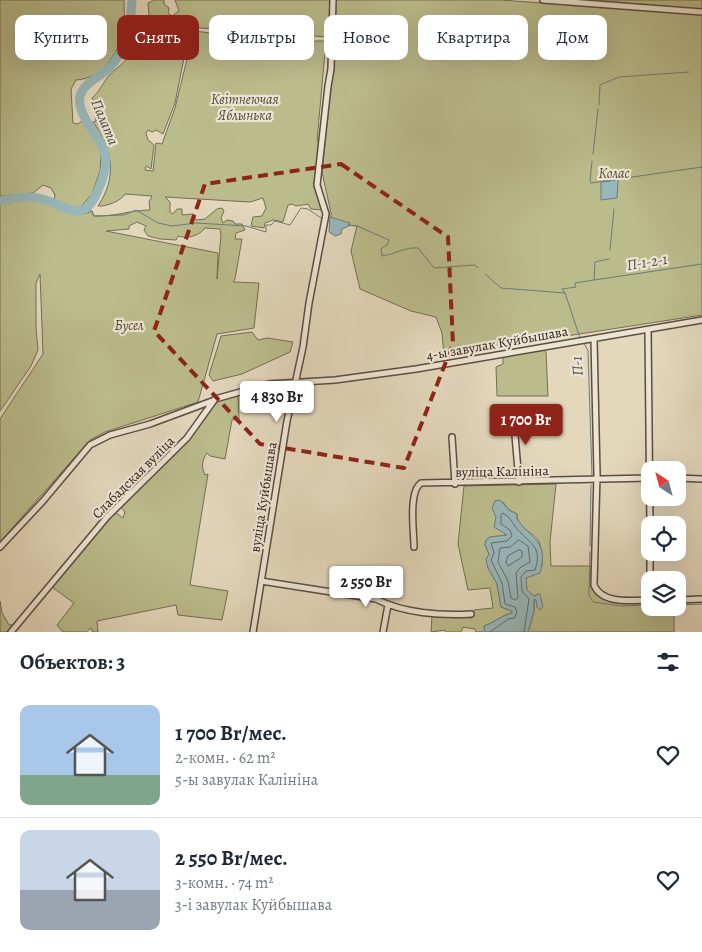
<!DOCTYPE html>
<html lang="ru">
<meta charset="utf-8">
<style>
:root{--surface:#fff;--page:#f2f2f3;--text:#1f2937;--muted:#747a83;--line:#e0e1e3;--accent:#8f2418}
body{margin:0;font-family:Alegreya,serif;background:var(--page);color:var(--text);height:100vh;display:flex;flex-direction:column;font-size:19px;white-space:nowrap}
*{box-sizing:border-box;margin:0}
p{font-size:16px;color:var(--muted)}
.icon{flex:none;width:28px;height:28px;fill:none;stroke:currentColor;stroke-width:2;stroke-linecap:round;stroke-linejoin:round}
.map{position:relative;height:632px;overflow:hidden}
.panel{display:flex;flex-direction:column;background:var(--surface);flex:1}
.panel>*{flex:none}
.hud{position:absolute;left:15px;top:15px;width:672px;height:45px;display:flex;gap:10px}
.needle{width:32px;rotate:324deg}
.tools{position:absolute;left:641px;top:461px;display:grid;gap:10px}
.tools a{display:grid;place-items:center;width:45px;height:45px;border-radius:10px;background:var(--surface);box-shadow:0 5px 20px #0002;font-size:25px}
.price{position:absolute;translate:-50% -42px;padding:0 11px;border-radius:5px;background:#fff;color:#222;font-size:16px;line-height:32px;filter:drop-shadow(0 1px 2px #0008)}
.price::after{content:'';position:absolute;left:50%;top:30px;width:15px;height:11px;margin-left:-8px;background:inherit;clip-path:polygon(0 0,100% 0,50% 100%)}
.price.on{background:var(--accent);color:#fff}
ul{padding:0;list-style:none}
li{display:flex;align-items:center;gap:15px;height:125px;padding:0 20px}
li+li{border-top:1px solid var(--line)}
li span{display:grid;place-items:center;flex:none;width:140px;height:100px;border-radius:10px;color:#555}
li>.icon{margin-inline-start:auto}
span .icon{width:60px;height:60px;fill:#fffc;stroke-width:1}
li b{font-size:21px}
h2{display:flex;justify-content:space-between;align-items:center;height:60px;padding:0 20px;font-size:21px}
.pill{padding:0 18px;border-radius:10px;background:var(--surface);box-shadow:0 5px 20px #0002;font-size:18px;line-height:45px}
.pill.on{background:var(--accent);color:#fff}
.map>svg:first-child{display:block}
.green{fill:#bbbc8c;stroke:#746e54;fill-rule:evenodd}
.water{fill:#98b7ba;stroke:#6d7b7a}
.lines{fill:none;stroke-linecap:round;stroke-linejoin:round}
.shore{stroke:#626c6a;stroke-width:1}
.stream{stroke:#6d7b7a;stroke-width:1}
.river{stroke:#98b7ba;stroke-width:9}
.minor-casing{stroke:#5a4e43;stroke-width:8}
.minor{stroke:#ede5d3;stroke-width:5}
.marked{fill:none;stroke:#8f2418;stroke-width:4;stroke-dasharray:10 6;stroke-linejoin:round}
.labels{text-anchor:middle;stroke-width:4.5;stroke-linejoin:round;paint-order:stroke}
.park-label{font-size:14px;font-style:italic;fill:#504737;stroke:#ede5d3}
.street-label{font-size:14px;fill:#2d201b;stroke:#ede5d3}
.water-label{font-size:15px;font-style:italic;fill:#4d4d4b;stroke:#ede5d3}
</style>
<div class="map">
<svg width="702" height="632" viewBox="0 0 702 632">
<rect width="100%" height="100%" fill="#e3d7bc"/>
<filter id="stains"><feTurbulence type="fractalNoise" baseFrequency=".004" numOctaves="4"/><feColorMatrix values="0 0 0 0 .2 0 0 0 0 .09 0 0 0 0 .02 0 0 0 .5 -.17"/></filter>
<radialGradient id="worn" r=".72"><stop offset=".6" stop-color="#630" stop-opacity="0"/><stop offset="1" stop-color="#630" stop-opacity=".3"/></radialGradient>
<path class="green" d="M0 0H124C124 10 125 22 123 32 118 54 101 79 76 80L71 89 73 123 78 124 82 121H86L97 141 101 155 100 171 92 194 80 208H70L54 200 55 195 51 188 43 185 33 193 0 196Z
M154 0H164V4L169 8 168 13 172 16 179 11 175 0H330L331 19 328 37 186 27 184 23 183 26 174 31 177 42 187 43 175 103 163 134 156 130 152 132 148 130 146 133 148 140 154 145 151 169 146 166 145 170 153 171 156 143 162 144 175 108 194 31 276 41H326L317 141 320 142 316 180 313 183 323 210 311 209 308 204 296 206 292 204 288 205 283 222 273 220 265 223 264 228 251 226 253 217 262 216 266 208 263 198 250 202 165 197 170 202V212L173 214 177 209H182V215L193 214 196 220 205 219 217 209 222 208 224 211 221 218 223 223 227 220 233 221 235 224H242L245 230 236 233 235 239H242L235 279 233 282 259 283 254 328 217 334 198 402 105 432 90 440 0 542V419L43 354 40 274 36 283V328L38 350 31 366 0 411V205C14 200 29 198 43 202 64 207 69 221 92 211L94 216C114 217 131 210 150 210L149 202 152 196 125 194C122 200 107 207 98 206 118 176 112 150 93 122L96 121 95 117 98 111 92 98C99 92 102 85 107 78 119 63 131 64 130 41L135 37 137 25 146 22 149 16 148 3ZM137 222 146 226 144 230 148 236 160 239 176 240 178 236C188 239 199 236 205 228L220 229 221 235 217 279 218 253 106 231 129 229V226Z
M335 0H500L702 14V315L444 355 442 333 436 317 411 311 360 289 351 251 357 226 331 224V213L322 172 336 39Z
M585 0H702V9Z
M252 332 258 340 267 338 293 342 290 352 242 374 213 381 209 375 221 336Z
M544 350 546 352 548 396H497L496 367 503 364V356Z
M238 395 239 419 232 420 225 459 210 456 207 453C202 460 201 467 205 475L208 474 190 585 228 591 222 620 178 615 176 605 97 621 98 632H93L91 628 86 632H63L57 625 74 603 52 587 115 512 123 518 125 512 121 507 178 449 214 404 227 397Z
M556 484 550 542 551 566H593L598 594 601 597 650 602V608H674V632H528L534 612V599H536L537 607 539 594 534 596 526 590V578L542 566C542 558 542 549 539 542 534 531 516 529 517 514L509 510 503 502C493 523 497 518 507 535L490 537 486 540 485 545 489 554 488 568 497 584 501 607 512 611V613C502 615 494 623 484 626L485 632H476L475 629 463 627 461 632H446L445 630 431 632 432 615 472 618 474 610 493 608 490 588 468 590 458 544 464 486Z
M0 601 2 613 9 625H14L8 632H0Z"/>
<path class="water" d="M618 180 617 198 601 200V182Z
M330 217 350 223 349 226 342 229 341 234 335 236 329 232Z
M500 500 509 510 517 514V519C532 540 549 541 540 573L526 578 527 590 534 596 540 594 543 607 540 610 537 607 536 600 534 599V612L528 632H485L484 626C494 623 502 615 512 613V611L501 607 497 584 488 568 486 559 489 554 485 545 486 540 490 537 507 535 494 527 496 517 492 508 495 501Z"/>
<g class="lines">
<path class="shore" d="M519 540 528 546 530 562 521 567 516 573 518 598 515 600 511 598 508 581 498 562 500 548 510 547Z
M519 550 522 551V557L508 566 506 562 508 556Z
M490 632 508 619 514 618 517 613 515 607 505 604 502 583 491 560 494 553 491 543 507 541 512 536 510 530 501 524V515L503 513C512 518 513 526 521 533 533 545 542 549 535 570L526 571 521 577 522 591 529 599 524 632"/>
<path class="stream" d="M599 105 600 85 619 77 689 72
M593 154 598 109
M592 161 590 180 591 183 702 167
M89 207 94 216 124 215 136 210 158 223 172 226 196 223 246 226 266 232V225H271L275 221 290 225 301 208 308 209 321 218
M348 225 357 226 389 240 387 245 381 249 382 256C396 254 404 247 418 248L434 268 475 265 478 268
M610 250 614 209
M485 274 501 288 565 293 580 338
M594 280 702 264
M565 293 562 289 576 287 575 283 594 280 595 262 609 259
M584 343 588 351 592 476
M590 546 591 485
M590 552 589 595 593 602 621 606 650 605
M678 605 702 604"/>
<path class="river" d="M0 201C12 198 25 196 38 198 67 204 83 229 99 188 104 176 108 164 104 151 99 134 76 115 80 96 83 83 101 77 110 67 127 49 131 24 132 0"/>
<defs>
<path id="minor" d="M543 0 702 12
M648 330 650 525
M594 339 597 475 594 585C602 605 633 600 650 600
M513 412 519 482
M452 437 455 484
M678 478 702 479
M0 547 43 501 90 445 110 435 150 424 212 401
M414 547C414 532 408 492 421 483L650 478
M650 552V580
M261 581 376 599C403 613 441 616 471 614
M678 600 702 599
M11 632 107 517 187 438 215 399 269 384 335 380 416 369 702 320
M253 632 287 421 303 347 309 303 326 214 317 185 328 86 331 69 333 0
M383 632 388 605"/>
</defs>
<use href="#minor" class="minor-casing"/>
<use href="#minor" class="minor"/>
</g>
<path class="marked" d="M341 164 448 237 453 344 404 468 260 444 154 331 205 184Z"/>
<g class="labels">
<g class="park-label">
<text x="245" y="104">Квітнеючая<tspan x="245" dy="16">Яблынька</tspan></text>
<text x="614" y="178">Колас</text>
<text x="129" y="330">Бусел</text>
</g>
<g class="street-label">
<text transform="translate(497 343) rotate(-10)" y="5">4-ы завулак Куйбышава</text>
<text transform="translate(502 471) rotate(-1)" y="5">вуліца Калініна</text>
<text transform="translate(133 477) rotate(-45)" y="5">Слабадская вуліца</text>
<text transform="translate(263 497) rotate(-81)" y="5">вуліца Куйбышава</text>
</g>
<g class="water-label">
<text transform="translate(105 122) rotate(67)" y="5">Палата</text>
<text transform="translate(647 262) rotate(-9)" y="5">П-1-2-1</text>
<text transform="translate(577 366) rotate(-94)" y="5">П-1</text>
</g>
</g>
<rect width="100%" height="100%" filter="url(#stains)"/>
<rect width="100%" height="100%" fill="url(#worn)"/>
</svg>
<div class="tools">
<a><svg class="needle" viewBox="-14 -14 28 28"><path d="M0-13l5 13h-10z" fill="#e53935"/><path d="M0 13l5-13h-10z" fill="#747a83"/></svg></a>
<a><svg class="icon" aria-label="locate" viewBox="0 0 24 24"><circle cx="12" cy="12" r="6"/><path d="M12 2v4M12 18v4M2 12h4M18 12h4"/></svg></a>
<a><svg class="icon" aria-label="layers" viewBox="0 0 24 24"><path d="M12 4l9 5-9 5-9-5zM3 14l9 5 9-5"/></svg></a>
</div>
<b class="price" style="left:277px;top:423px">4 830 Br</b>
<b class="price on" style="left:526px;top:446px">1 700 Br</b>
<b class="price" style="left:366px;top:608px">2 550 Br</b>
<div class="hud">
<a class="pill">Купить</a>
<a class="pill on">Снять</a>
<a class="pill">Фильтры</a>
<a class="pill">Новое</a>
<a class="pill">Квартира</a>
<a class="pill">Дом</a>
</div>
</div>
<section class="panel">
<h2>Объектов: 3<svg class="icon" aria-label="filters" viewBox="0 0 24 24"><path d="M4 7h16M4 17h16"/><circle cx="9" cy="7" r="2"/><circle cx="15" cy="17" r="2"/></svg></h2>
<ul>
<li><span style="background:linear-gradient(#a9c7e8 70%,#7fa58c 0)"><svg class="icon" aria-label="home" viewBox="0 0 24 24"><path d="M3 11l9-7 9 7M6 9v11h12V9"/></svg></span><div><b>1 700 Br/мес.</b><p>2-комн. · 62 m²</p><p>5-ы завулак Калініна</p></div><svg class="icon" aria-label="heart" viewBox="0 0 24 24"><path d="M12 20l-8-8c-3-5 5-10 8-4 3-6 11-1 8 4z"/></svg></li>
<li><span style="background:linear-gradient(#c9d6e8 60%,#9aa5b1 0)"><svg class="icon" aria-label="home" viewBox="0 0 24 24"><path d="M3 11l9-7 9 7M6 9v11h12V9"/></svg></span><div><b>2 550 Br/мес.</b><p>3-комн. · 74 m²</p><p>3-і завулак Куйбышава</p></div><svg class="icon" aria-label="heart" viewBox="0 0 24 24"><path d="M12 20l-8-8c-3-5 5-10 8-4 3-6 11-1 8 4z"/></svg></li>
</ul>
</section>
